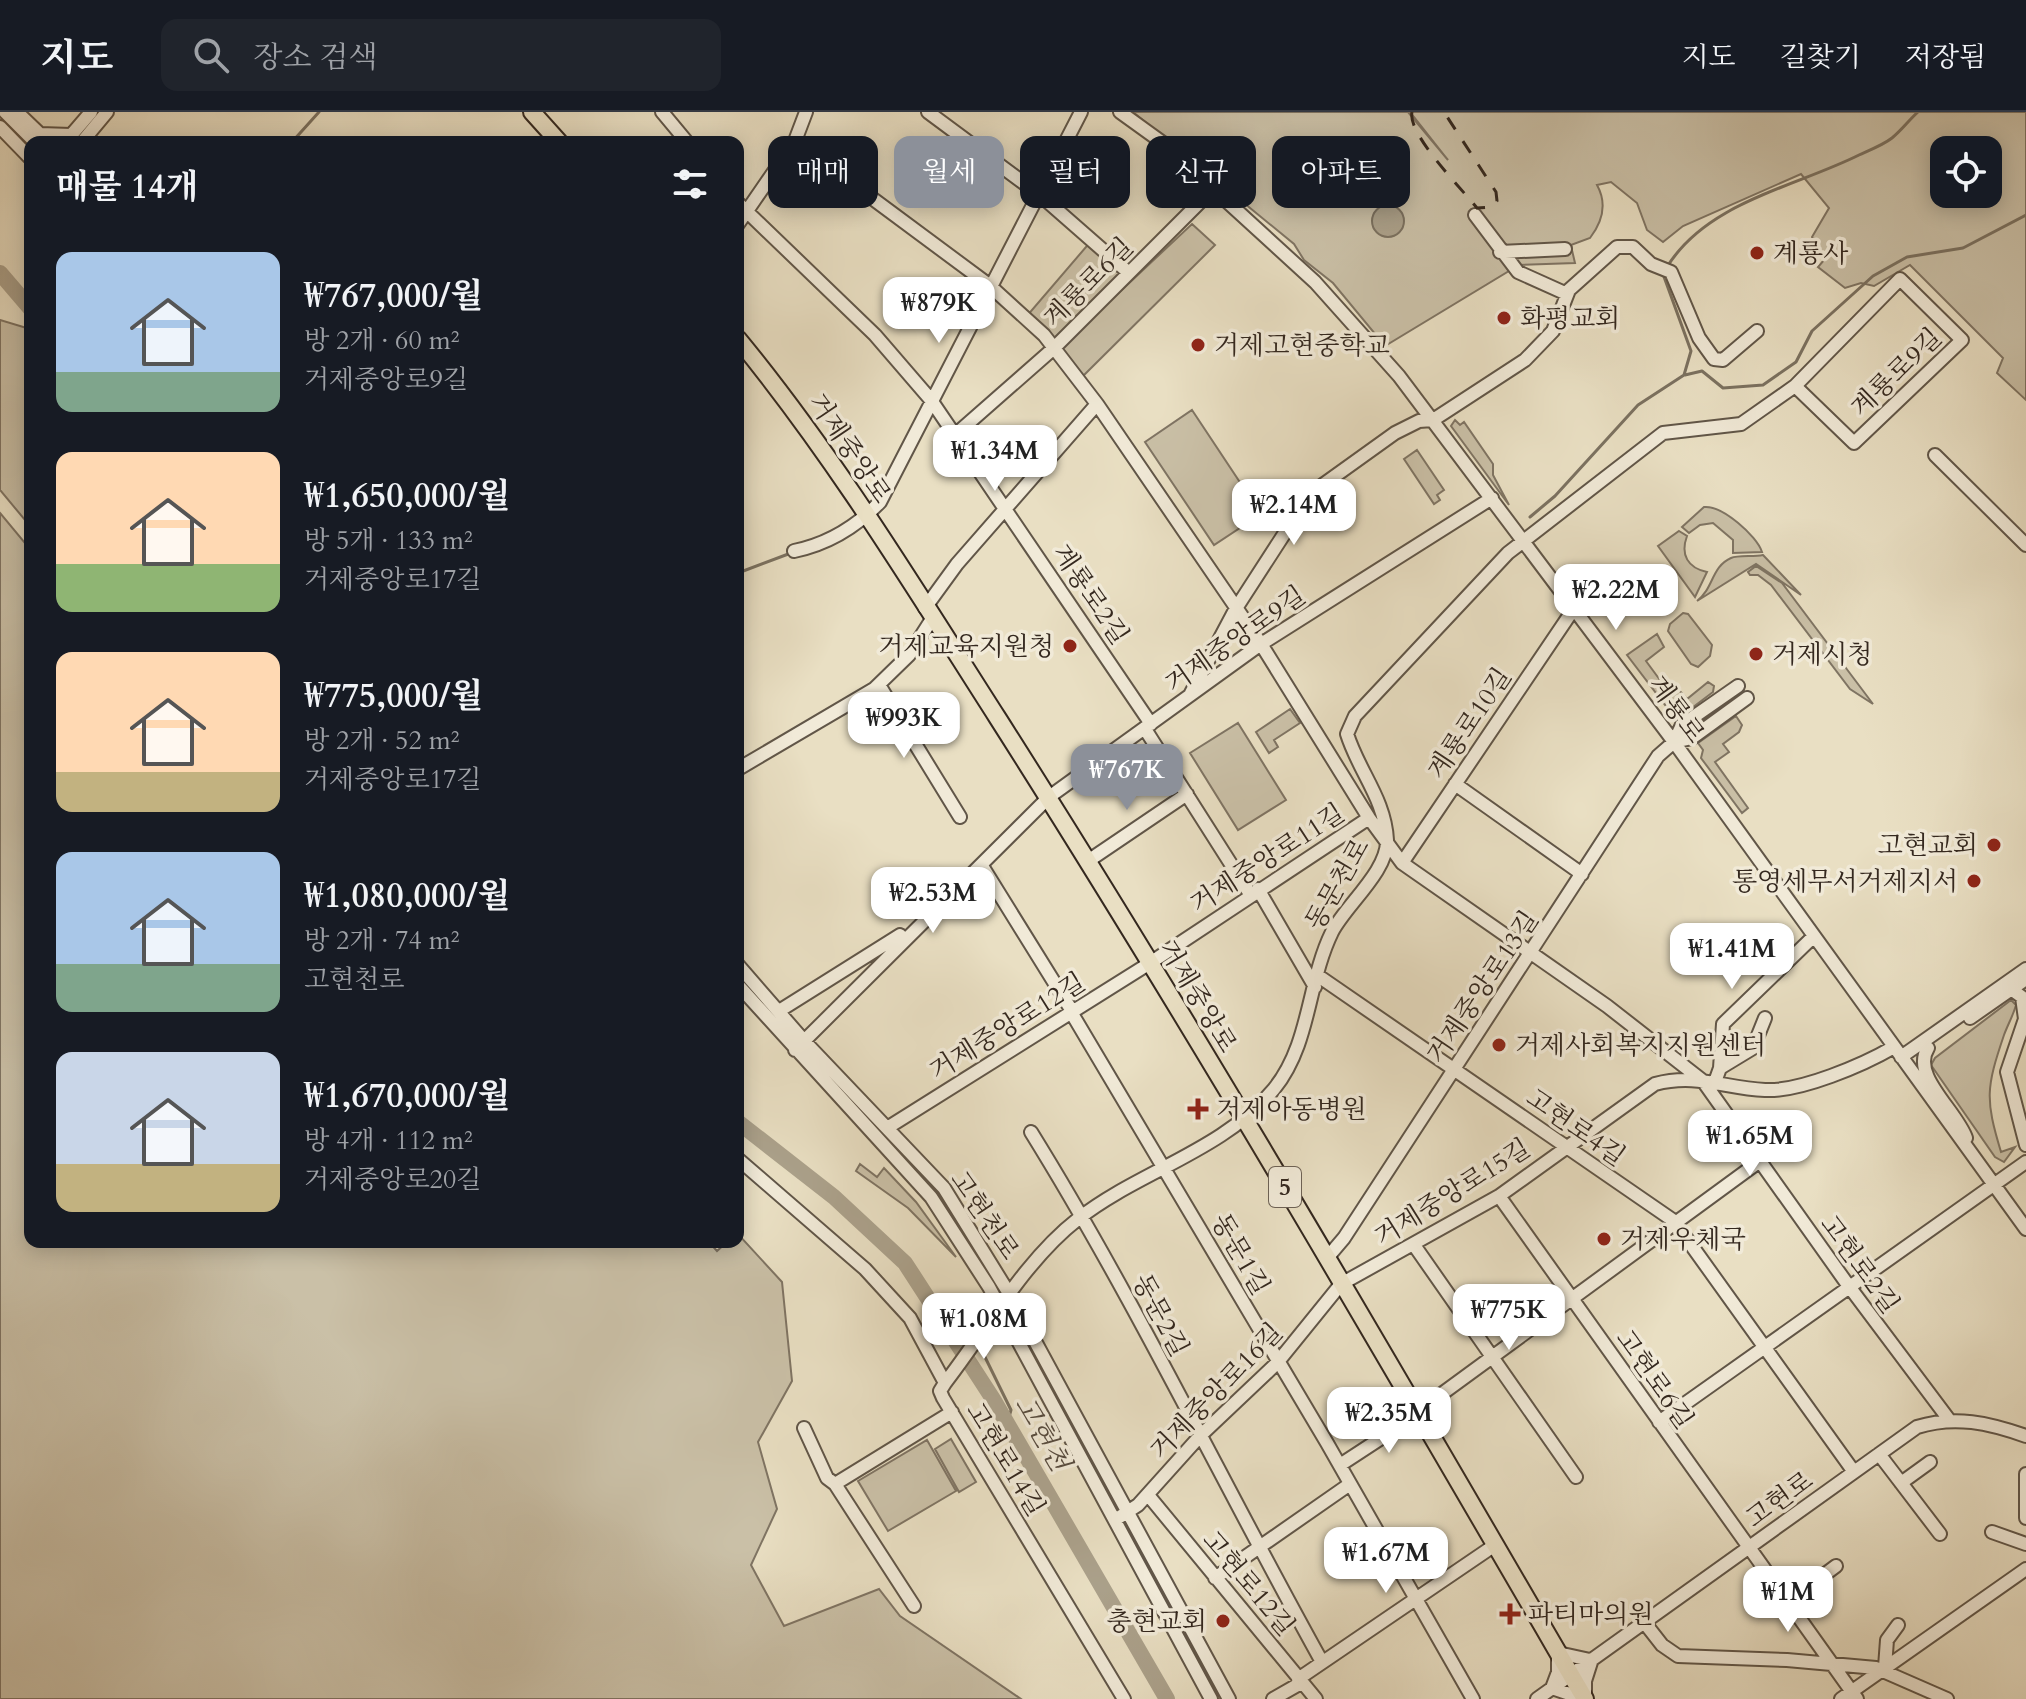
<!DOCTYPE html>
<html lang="ko">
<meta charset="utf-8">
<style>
:root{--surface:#171b24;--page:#20242c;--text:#f1f3f6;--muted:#9ea1a6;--line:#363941;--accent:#8c9099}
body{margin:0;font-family:Cardo,"Noto Serif KR",serif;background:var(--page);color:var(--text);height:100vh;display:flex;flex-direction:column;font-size:30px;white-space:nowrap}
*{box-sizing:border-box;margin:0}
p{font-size:26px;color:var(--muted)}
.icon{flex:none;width:44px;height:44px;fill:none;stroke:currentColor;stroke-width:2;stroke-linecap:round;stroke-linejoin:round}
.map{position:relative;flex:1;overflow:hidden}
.sheet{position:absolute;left:24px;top:24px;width:720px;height:1112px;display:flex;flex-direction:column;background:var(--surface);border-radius:16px;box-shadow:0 4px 20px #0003}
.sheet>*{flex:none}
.guide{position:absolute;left:768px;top:24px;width:760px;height:72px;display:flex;gap:16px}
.controls{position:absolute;left:1930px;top:24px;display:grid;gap:16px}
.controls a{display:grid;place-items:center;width:72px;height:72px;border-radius:16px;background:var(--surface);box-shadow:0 4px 20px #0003;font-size:40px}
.price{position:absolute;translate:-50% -68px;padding:0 18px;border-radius:16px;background:#fff;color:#222;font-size:26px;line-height:52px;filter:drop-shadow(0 2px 4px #0008)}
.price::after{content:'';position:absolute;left:50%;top:48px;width:24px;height:18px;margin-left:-12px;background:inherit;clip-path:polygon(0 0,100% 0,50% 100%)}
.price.active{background:var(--accent);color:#fff}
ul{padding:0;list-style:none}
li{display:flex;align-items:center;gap:24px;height:200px;padding:0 32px}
li span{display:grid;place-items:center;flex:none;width:224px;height:160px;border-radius:16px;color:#555}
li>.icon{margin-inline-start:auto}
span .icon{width:96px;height:96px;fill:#fffc;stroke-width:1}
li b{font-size:34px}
h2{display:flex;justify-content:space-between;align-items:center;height:96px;padding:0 32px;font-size:34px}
.tag{padding:0 28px;border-radius:16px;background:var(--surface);box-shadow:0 4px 20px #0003;font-size:28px;line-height:72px}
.tag.active{background:var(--accent);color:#fff}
header{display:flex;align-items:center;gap:48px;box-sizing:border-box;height:112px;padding:0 40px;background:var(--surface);border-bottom:2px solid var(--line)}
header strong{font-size:38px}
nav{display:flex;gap:44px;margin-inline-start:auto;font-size:28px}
.search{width:560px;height:72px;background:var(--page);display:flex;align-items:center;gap:20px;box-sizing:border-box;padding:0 28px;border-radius:16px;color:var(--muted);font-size:30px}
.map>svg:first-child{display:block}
.green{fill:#cac0a7;stroke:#7f7463;stroke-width:2;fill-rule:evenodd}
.water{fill:#aba18b;stroke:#7b7160;stroke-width:2}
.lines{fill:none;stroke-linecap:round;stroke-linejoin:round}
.stream{stroke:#7b7160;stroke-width:3}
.river{stroke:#aba18b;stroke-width:16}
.minor-casing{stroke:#615648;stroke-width:16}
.major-casing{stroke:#34281f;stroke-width:20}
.minor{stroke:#f1ead8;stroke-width:12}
.major{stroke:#e9dfc3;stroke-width:16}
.rail{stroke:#34281f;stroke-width:3;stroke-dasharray:14 14;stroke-linecap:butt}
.poi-dot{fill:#8f2418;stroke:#f1ead8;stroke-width:3}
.labels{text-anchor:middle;stroke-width:7;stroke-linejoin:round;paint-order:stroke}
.shield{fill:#f1ead8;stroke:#6d6256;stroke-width:2}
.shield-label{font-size:24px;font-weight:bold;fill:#34281f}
.poi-label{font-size:26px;fill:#34281f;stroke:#f1ead8;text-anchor:start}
.street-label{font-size:26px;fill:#34281f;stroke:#f1ead8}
.water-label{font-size:28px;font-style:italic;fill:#584c3f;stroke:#f1ead8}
</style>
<header>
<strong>지도</strong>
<div class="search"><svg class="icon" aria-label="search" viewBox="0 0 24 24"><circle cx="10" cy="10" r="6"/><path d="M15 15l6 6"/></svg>장소 검색</div>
<nav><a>지도</a><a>길찾기</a><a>저장됨</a></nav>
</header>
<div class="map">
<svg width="2026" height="1587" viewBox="0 0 2026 1587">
<rect width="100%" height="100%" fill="#e9dfc3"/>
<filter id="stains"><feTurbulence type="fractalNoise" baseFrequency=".0025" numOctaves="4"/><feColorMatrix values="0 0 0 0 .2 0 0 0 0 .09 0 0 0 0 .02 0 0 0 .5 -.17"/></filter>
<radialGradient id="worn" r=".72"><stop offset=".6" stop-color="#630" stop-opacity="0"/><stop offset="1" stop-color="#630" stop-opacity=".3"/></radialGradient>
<path class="green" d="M1133 0H1408L1448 48 1410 0H2026V288L1997 261 2003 246 1910 153 1874 174 1861 171 1845 176 1818 155 1824 148 1812 125 1829 96 1801 62 1683 114 1663 130 1647 118 1637 91 1611 70 1597 73C1607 91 1603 109 1590 126L1571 133 1540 135 1571 134 1575 151 1519 153 1385 234 1333 171 1304 148 1294 132ZM1944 38H1988V82H1944Z
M1192 112 1215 133 1079 268 1061 235Z
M1092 128 1129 161 1054 236 1026 205Z
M0 208 30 217V414L0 378Z
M1192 298 1261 402 1214 433 1145 330Z
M1455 308 1460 313 1464 310 1493 352V363L1509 393 1451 314Z
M1417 338 1444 378 1437 383 1440 388 1434 392 1404 347Z
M1704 395C1722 393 1757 424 1762 440L1733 441V428L1713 411 1700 413 1689 421 1682 415Z
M0 401 30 437V1130H709L717 1139 727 1130H738V1122L782 1170 792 1269 758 1330 777 1397 751 1453 784 1514 879 1477 900 1504 1021 1587H0Z
M1679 419 1687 424C1680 443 1688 456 1707 460L1695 485 1658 434Z
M1763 443 1801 483 1756 452 1697 489C1714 476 1711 455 1731 446 1738 443 1754 445 1763 443Z
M1756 454 1782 471 1873 592 1850 577 1771 473 1758 463H1750L1748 460Z
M1683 501 1688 502 1712 533 1710 544 1698 555 1691 552 1668 519 1670 512Z
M1657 522 1664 535 1646 549 1671 583 1679 578 1687 587 1708 570 1714 574 1713 580 1684 602 1669 598 1627 543Z
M1290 597 1300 611 1274 628 1278 635 1269 641 1256 620Z
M1736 604 1742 613 1739 620 1723 632 1729 640 1715 650 1748 696 1742 701 1701 646 1703 638 1698 631Z
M1238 611 1286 688 1238 718 1190 641Z
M2011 888 2016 893C2013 904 2008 912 2004 923 1986 976 1985 987 2001 1040L2015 1035 2004 1050 1995 1045 1931 953 1935 946Z
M860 1052 877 1065 884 1056 916 1090 956 1145 908 1096 856 1059Z
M951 1327 976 1370 959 1380 935 1337Z
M927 1328 956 1379 888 1419 858 1369Z
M1130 1417 1222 1587H1217L1127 1419Z"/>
<path class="water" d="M1372 109a16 16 0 1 1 32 0a16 16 0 1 1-32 0Z"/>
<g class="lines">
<path class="stream" d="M292 30 319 0
M1667 155C1707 90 1795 75 1859 43 1870 38 1883 33 1892 26 1901 19 1909 8 1918 0
M1685 263 1702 259 1723 276 1763 273 1796 250 1812 219 1873 164 1907 145 1963 136 2026 103
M1530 405 1555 384 1638 293 1684 263 1691 239 1663 162
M738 461 791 441
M997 1215 982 1239 1011 1298 1007 1312"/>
<path class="river" d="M0 161 30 196
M738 1010 834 1085 905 1151 993 1287 1167 1587"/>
<defs>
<path id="minor" d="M5 0 35 30
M17 0 40 22 71 23
M662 0 687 30
M928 0 1040 83 1129 161
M1120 0 1163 31 1315 170 1399 264 1674 630 2026 1117
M0 15 30 46
M67 28 91 0
M795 29 989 173 1044 223 1097 292 1261 532 1369 706 1402 751 1607 894 1703 969 1848 1173 1950 1309
M82 30 107 0
M738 91 875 223 931 288 1151 612
M1475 103 1518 160 1567 182
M738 112 795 29 806 0
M1500 140 1565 137
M955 323 1054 236 1213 77
M1935 343 2026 433
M794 439C828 432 856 415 880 390L1081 0
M925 496 957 452 1097 292
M879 573 960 705
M1191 581 1235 498 1310 382 1395 321 1419 309 1433 308 1525 248 1553 219 1569 178 1617 135H1633L1651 152 1671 160 1699 226 1714 247 1723 248 1757 219
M1145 617 1250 782
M1674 630 1682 613 1738 574
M1674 630 1692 626 1747 586
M738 657 874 577 909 543 932 507
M1455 672 1582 762
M1088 749 1187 682
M1402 751 1575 495
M982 754 1072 899
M1258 777 1315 875
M738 853 805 930 944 1076 1010 1183 1229 1587
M1317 863 1674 1109 1854 1360
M738 873 931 1085 989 1175 1211 1587
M2011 877 2022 885 2025 907
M779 899 900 823
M1071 900 1327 1331 1473 1587
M2026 904 2007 960 2026 1033
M1970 906 2026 867
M1928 936C1910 963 1957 999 1966 1026
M795 938 1049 685 1261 532 1492 386
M1901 945 2026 857
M1720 956 1753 936 1765 906
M1715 970 1720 956 1723 912 1813 825
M887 1016 1150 851 1369 706
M1031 1020C1137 1191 1224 1374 1322 1550
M738 1047 865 1157 910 1206 945 1271 940 1279 943 1286 1124 1587
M1499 1084 1857 1587
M1414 1133 1576 1365
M1327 1146 1344 1126 1658 644 1674 630
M945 1271C987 1217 1024 1149 1078 1107 1139 1059 1223 1039 1274 977 1311 931 1307 871 1332 820 1346 793 1388 759 1387 728 1385 687 1359 660 1347 622L1355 604 1508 441 1663 321 1741 312 1795 274 1900 167 1962 228 1854 331 1795 274
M1417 1300 1760 1049
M1659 1310 2026 1050
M804 1316 827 1366 835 1372 914 1494
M1879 1342 1940 1422
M1340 1353 1418 1302
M2026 1362V1406
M1901 1371 1930 1350
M835 1372 952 1300
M1148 1383 1316 1587
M1115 1408 1138 1393 1200 1324 1277 1251 1341 1172 1499 1084 1655 972C1696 961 1724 976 1765 978 1800 980 1863 953 1894 935
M1992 1420 2026 1432
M1215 1466 1350 1372
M1788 1490 1836 1454
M1644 1510 1662 1533 1678 1544 1787 1548 1876 1556 1947 1587
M1885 1555 1887 1528 1898 1513
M1298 1567 1495 1433
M1273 1587 1301 1571
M1537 1587 1917 1315C1955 1303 1989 1311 2026 1324
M1584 1587 1552 1576 1558 1560V1541L1590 1548
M1585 1587V1569L1592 1547
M1841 1587 2026 1457"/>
<path id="major" d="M532 0 559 30
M738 227C835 345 915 477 997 605 1202 927 1393 1257 1585 1587"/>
</defs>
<use href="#minor" class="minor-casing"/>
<use href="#major" class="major-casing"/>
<use href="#minor" class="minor"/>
<use href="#major" class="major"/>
<path class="rail" d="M1412 0C1407 22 1462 77 1477 96L1490 95 1497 89 1496 80 1444 0"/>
</g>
<g class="poi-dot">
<circle cx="1757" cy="141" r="8"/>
<circle cx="1504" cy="206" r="8"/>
<circle cx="1198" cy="233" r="8"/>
<circle cx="1070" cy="534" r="8"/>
<circle cx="1756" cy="542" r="8"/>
<circle cx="1994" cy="733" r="8"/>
<circle cx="1974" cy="769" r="8"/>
<circle cx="1499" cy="933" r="8"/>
<path d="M1194 985h8v8h8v8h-8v8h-8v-8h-8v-8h8z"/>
<circle cx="1604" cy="1127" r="8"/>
<path d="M1506 1490h8v8h8v8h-8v8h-8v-8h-8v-8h8z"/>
<circle cx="1223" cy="1509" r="8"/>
</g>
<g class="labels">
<rect class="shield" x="1269" y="1055" width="32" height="40" rx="6"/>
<g class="shield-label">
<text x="1285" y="1083">5</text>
</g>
<g class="poi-label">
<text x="1773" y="150">계룡사</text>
<text x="1520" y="215">화평교회</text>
<text x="1214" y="242">거제고현중학교</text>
<text x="1054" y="543" text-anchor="end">거제교육지원청</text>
<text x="1772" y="551">거제시청</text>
<text x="1978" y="742" text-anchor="end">고현교회</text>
<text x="1958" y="778" text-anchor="end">통영세무서거제지서</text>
<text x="1515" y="942">거제사회복지지원센터</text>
<text x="1216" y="1006">거제아동병원</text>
<text x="1620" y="1136">거제우체국</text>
<text x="1528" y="1511">파티마의원</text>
<text x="1207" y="1518" text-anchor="end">충현교회</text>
</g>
<g class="street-label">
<text transform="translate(1088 170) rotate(-45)" y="9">계룡로6길</text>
<text transform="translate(1896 260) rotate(-44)" y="9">계룡로9길</text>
<text transform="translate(850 336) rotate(56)" y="9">거제중앙로</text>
<text transform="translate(1091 482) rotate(56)" y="9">계룡로2길</text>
<text transform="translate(1235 527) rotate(-35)" y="9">거제중앙로9길</text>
<text transform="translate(1677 597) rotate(54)" y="9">계룡로</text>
<text transform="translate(1469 611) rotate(-56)" y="9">계룡로10길</text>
<text transform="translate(1267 746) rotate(-33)" y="9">거제중앙로11길</text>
<text transform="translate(1337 772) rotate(-60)" y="9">동문천로</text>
<text transform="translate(1482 875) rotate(-56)" y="9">거제중앙로13길</text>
<text transform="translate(1198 884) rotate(59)" y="9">거제중앙로</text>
<text transform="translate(1007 914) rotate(-32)" y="9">거제중앙로12길</text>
<text transform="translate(1576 1015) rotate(35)" y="9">고현로4길</text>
<text transform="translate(1452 1080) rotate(-32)" y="9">거제중앙로15길</text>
<text transform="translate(985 1103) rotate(56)" y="9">고현천로</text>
<text transform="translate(1241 1142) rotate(60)" y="9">동문1길</text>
<text transform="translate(1860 1152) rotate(54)" y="9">고현로2길</text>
<text transform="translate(1161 1203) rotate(62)" y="9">동문2길</text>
<text transform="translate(1655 1267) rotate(55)" y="9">고현로6길</text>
<text transform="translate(1216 1279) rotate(-46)" y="9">거제중앙로16길</text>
<text transform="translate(1006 1347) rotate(59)" y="9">고현로14길</text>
<text transform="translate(1779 1387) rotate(-36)" y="9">고현로</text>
<text transform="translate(1249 1471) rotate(50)" y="9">고현로12길</text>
</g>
<g class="water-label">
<text transform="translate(1043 1321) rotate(60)" y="10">고현천</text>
</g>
</g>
<rect width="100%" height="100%" filter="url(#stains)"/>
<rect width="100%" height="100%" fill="url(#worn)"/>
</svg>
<div class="controls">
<a><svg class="icon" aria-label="locate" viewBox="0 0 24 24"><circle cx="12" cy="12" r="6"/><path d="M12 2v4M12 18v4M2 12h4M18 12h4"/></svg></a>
</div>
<b class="price" style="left:939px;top:233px">₩879K</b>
<b class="price" style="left:995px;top:381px">₩1.34M</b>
<b class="price" style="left:1294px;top:435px">₩2.14M</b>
<b class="price" style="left:1616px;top:520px">₩2.22M</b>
<b class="price" style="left:904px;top:648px">₩993K</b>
<b class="price active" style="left:1127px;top:700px">₩767K</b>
<b class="price" style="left:933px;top:823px">₩2.53M</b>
<b class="price" style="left:1732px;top:879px">₩1.41M</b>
<b class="price" style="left:1750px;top:1066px">₩1.65M</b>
<b class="price" style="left:1509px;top:1240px">₩775K</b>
<b class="price" style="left:984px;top:1249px">₩1.08M</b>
<b class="price" style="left:1389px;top:1343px">₩2.35M</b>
<b class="price" style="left:1386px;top:1483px">₩1.67M</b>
<b class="price" style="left:1788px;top:1522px">₩1M</b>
<div class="guide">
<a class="tag">매매</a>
<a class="tag active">월세</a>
<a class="tag">필터</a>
<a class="tag">신규</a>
<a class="tag">아파트</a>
</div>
<section class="sheet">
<h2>매물 14개<svg class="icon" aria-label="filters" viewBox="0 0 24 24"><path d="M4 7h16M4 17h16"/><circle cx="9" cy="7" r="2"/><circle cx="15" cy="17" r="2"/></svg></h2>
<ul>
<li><span style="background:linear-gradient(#a9c7e8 75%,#7fa58c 0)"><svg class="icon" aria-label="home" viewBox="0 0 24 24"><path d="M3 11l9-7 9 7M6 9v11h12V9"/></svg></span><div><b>₩767,000/월</b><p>방 2개 · 60 m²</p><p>거제중앙로9길</p></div></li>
<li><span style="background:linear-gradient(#ffd9b3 70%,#8fb573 0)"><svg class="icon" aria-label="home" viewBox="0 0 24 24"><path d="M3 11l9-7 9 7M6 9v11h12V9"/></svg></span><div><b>₩1,650,000/월</b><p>방 5개 · 133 m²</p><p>거제중앙로17길</p></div></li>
<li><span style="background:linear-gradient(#ffd9b3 75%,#c2b280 0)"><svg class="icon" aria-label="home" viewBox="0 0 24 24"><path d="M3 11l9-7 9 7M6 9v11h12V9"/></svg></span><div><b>₩775,000/월</b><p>방 2개 · 52 m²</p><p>거제중앙로17길</p></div></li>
<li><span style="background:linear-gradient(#a9c7e8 70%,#7fa58c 0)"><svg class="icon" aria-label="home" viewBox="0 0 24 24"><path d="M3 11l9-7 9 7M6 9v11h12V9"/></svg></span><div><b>₩1,080,000/월</b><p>방 2개 · 74 m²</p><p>고현천로</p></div></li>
<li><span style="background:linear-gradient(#c9d6e8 70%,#c2b280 0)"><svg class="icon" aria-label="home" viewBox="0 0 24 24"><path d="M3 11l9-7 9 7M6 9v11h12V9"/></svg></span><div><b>₩1,670,000/월</b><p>방 4개 · 112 m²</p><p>거제중앙로20길</p></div></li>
</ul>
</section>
</div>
